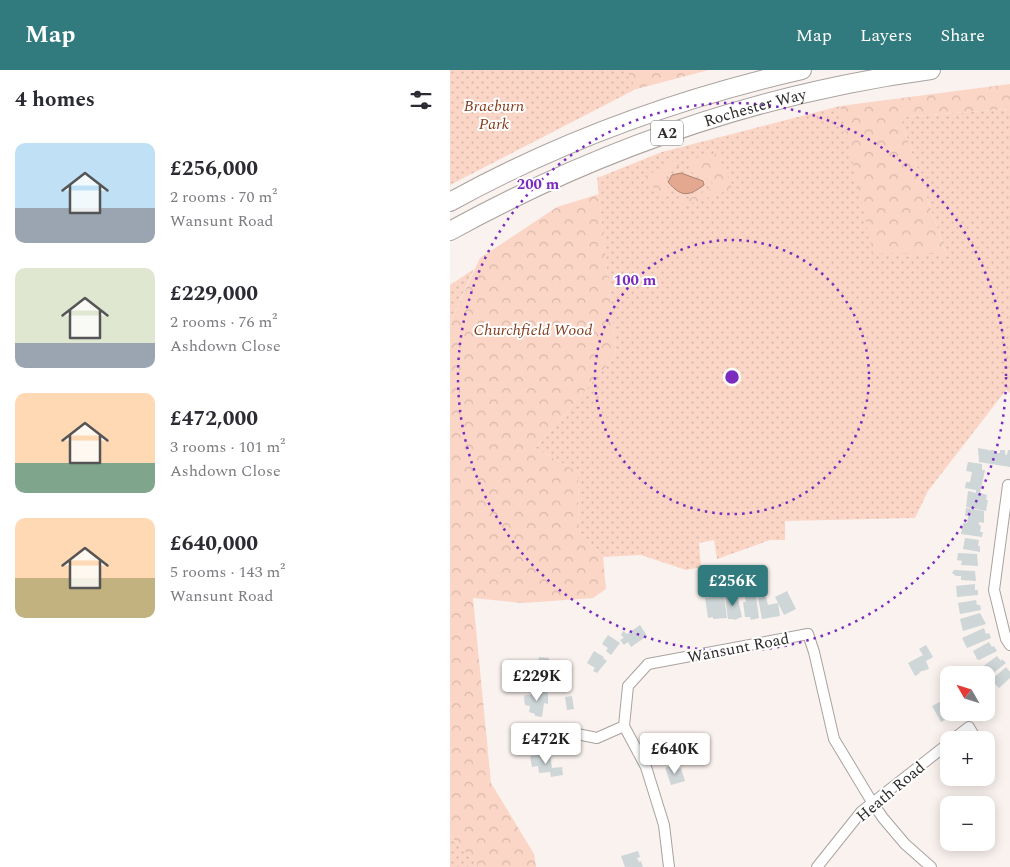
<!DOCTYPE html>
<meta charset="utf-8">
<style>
:root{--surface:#fff;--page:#f2f2f3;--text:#2b2b33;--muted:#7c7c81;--accent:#317a7d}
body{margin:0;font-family:Spectral,serif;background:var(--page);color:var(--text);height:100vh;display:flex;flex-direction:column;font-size:19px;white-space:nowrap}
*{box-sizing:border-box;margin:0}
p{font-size:16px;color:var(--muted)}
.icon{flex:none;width:28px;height:28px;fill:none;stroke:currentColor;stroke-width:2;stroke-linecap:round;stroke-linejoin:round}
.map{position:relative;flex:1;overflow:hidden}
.panel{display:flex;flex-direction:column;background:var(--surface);width:450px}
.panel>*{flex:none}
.needle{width:32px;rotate:309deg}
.buttons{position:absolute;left:490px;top:596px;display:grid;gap:10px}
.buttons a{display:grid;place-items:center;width:55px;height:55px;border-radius:10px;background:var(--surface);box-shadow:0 2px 12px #0003;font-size:25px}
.price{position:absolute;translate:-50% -42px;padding:0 11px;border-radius:5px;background:#fff;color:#222;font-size:16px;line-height:32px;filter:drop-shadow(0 1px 2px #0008)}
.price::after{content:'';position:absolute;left:50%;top:30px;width:15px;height:11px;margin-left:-8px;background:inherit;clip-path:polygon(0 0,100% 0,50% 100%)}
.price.current{background:var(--accent);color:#fff}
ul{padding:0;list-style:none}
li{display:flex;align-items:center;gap:15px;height:125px;padding:0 15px}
li span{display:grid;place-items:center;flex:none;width:140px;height:100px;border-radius:10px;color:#555}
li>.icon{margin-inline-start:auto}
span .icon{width:60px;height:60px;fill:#fffc;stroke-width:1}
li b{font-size:21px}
h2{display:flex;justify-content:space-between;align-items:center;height:60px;padding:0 15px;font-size:21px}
header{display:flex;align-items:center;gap:30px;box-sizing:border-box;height:70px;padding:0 25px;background:var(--accent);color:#fff}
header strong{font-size:24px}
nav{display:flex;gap:28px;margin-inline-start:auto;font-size:18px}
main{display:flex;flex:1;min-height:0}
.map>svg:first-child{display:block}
.green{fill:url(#green-dots)}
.forest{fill:url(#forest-crowns)}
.water{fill:#e3a88f;stroke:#ad8271}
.building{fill:#ced6d7}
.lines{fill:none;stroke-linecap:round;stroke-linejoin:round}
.minor-casing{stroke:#a9a29f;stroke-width:12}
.trunk-casing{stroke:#a9a29f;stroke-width:20}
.minor{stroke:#fff;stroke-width:10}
.trunk{stroke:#fff;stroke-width:18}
.ring{fill:none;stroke:#7b2cbf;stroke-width:2.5;stroke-dasharray:2.5 5}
.labels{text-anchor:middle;stroke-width:4;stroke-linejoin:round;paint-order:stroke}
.shield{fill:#fff;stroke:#6d6b6a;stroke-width:1}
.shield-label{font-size:15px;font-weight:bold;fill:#2e2b2a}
.park-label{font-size:16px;font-style:italic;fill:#843d1c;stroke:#fff}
.street-label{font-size:16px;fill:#2e2b2a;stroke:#fff}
.centre{fill:#7b2cbf;stroke:#fff;stroke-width:2.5}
.ring-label{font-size:15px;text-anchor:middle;font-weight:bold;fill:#7b2cbf;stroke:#fff;stroke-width:4;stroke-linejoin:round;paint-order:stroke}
</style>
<header>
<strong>Map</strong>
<nav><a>Map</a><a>Layers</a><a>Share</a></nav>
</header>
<main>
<section class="panel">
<h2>4 homes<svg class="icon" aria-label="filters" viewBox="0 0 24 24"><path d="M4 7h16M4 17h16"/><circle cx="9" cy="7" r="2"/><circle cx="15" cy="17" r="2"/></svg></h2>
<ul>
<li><span style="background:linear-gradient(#bfe0f5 65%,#9aa5b1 0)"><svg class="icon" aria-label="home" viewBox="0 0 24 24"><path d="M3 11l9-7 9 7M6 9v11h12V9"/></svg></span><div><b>£256,000</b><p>2 rooms · 70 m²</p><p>Wansunt Road</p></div></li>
<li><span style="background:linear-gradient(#dfe7d0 75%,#9aa5b1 0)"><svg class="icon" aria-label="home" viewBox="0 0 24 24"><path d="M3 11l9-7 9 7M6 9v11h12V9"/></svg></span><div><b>£229,000</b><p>2 rooms · 76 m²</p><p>Ashdown Close</p></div></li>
<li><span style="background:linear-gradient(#ffd9b3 70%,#7fa58c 0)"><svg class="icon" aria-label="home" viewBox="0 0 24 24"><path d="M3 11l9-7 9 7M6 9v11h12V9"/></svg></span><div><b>£472,000</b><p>3 rooms · 101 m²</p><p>Ashdown Close</p></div></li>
<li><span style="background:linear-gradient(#ffd9b3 60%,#c2b280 0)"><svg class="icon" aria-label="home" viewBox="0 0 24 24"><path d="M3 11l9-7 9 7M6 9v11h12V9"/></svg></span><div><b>£640,000</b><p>5 rooms · 143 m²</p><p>Wansunt Road</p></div></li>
</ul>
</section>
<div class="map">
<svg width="560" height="797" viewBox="0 0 560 797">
<defs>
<pattern id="green-dots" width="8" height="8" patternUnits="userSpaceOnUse" patternTransform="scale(1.25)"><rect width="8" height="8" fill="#fbd6c7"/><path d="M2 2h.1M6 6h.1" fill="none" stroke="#d7b8ab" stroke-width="1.8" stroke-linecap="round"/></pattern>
<pattern id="forest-crowns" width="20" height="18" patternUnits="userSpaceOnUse" patternTransform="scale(1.25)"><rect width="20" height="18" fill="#fbd6c7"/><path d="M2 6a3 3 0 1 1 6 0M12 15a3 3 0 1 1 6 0" fill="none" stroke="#d7b8ab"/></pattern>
</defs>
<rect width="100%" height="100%" fill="#faf2ee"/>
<path class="green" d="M0 0H258L186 19 0 115Z
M390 36 411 117 496 184 450 47 560 39V323L556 320 478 421 465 448 335 451V470H320L267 489 264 470 249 473 251 497 236 500 191 485 153 487 129 461 128 402 85 378 166 285 147 108 212 82Z
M24 199 0 253V215Z
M0 765 29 797H0Z"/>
<path class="forest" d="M177 0H258L186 19Z
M560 14V39L450 47 496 184 423 183 390 36Z
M267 84 277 105 282 119 242 133 227 134 229 128 239 129 264 117 261 110 240 101V89Z
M227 90 229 96 218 101 212 108 221 122 219 127C206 124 202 113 191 107 205 104 214 94 227 90Z
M149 124 166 285 85 378 128 402 129 461 153 487 156 519 143 528 73 533 23 528 41 713 84 784 86 797H29L0 765V253L30 188 107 137Z"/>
<path class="water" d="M231 103 253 111 254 115C238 127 231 127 218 112L222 105Z"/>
<path class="building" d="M528 378 539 380V382L540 380H544V383H550V380H555V384L557 385 558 380H560V397L529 392Z
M518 392 532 394V400H535L530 423 537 425 536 430H538L536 441 516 437 518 421 526 423V420L515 418 516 412H520L522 402 516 401Z
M516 438 534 441V453L529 452V455L531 456 530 462H533L532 467 511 464 513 453H517L518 446H515Z
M515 468 529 470 528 476H530V482L513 479Z
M508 483 527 484 528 496 511 495 512 491 507 490Z
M504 500 525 501 526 511 511 510V506H506L502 503Z
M525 514V520H528V525L507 527 506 516Z
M337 521 346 539 334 545 325 527Z
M285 523 287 525 292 547 284 550 283 549H278L275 527Z
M274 526 277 548 263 549V547L258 548 255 528Z
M306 526 309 548 301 550 300 547H295L293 532H296L295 527Z
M316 527 318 535 328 533 330 546 312 549 308 528Z
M526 530 527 535H530L531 540 510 544 508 533Z
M530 543 536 554 513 561 510 549Z
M190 555 197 566 181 577 178 572 174 575 170 570 174 568 171 565 173 561 177 564Z
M534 558 536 564 539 563 541 568 517 578 512 568Z
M158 565 170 573 161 585 156 581 158 578 152 574Z
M539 572 542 577 544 576 547 581 529 590 527 589 523 581Z
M476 575 483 587 476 591 479 599 469 602 470 603 465 606 458 593 473 585 469 579Z
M144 581 154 587 153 588 157 591 147 603 143 601 145 598 137 593Z
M547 586 551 591 552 589 556 593 542 604 539 600 536 603 532 597Z
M89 587 99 588V590L102 591V599H93L92 613 79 612 81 594H88Z
M556 597 560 602V608L549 618 541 610Z
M91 619H97V623H98V634L94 633 92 647 85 646V644L79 642 80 636 75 635 74 628 75 625H81V622L90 623Z
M122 626 124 639 117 640 115 627Z
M499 627V641L494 647 495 650 491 652 482 636Z
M95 657 97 669 101 668V677L94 678V682L85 683 83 661Z
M100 683 102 698 112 697 113 705 101 707 100 702 89 703 88 696 82 697 80 686Z
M226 694 228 699 231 698 235 711 221 715 215 698Z
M188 781 190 787 187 788 189 792 191 791 193 797H175L171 786Z"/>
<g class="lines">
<defs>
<path id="minor" d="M558 415 544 520 556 569 560 575
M102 659 147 668 174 656
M502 670 519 657 525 667
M219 797 214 755 196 697 174 656 178 616 198 594 358 564 364 582 384 669 422 732 433 748 455 774 481 797
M367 797 411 742 499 673"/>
<g id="trunk">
<path d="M0 132C110 71 230 28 352 0"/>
<path id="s1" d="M0 161C151 78 310 23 481 0"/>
</g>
</defs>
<use href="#minor" class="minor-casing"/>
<use href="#trunk" class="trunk-casing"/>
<use href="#minor" class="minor"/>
<use href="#trunk" class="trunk"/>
</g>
<g class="ring">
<circle cx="282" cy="307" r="137"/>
<circle cx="282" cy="307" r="274"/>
</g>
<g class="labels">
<rect class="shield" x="201" y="50.5" width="32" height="25" rx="4"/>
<g class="shield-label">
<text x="217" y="68">A2</text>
</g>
<g class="park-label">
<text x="44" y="41">Braeburn<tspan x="44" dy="18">Park</tspan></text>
<text x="83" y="265">Churchfield Wood</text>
</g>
<g class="street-label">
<text dy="6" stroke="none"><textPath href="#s1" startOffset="330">Rochester Way</textPath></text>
<text transform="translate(288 577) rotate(-11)" y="6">Wansunt Road</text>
<text transform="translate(440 721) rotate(-40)" y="6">Heath Road</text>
</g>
</g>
<circle cx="282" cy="307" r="8" class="centre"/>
<g class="ring-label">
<text x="88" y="119">200 m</text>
<text x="185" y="215">100 m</text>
</g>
</svg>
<div class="buttons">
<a><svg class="needle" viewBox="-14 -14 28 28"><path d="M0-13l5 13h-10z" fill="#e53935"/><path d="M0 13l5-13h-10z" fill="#7c7c81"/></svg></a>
<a>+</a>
<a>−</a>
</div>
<b class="price current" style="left:283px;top:537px">£256K</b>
<b class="price" style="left:87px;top:632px">£229K</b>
<b class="price" style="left:96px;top:695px">£472K</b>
<b class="price" style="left:225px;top:705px">£640K</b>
</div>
</main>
